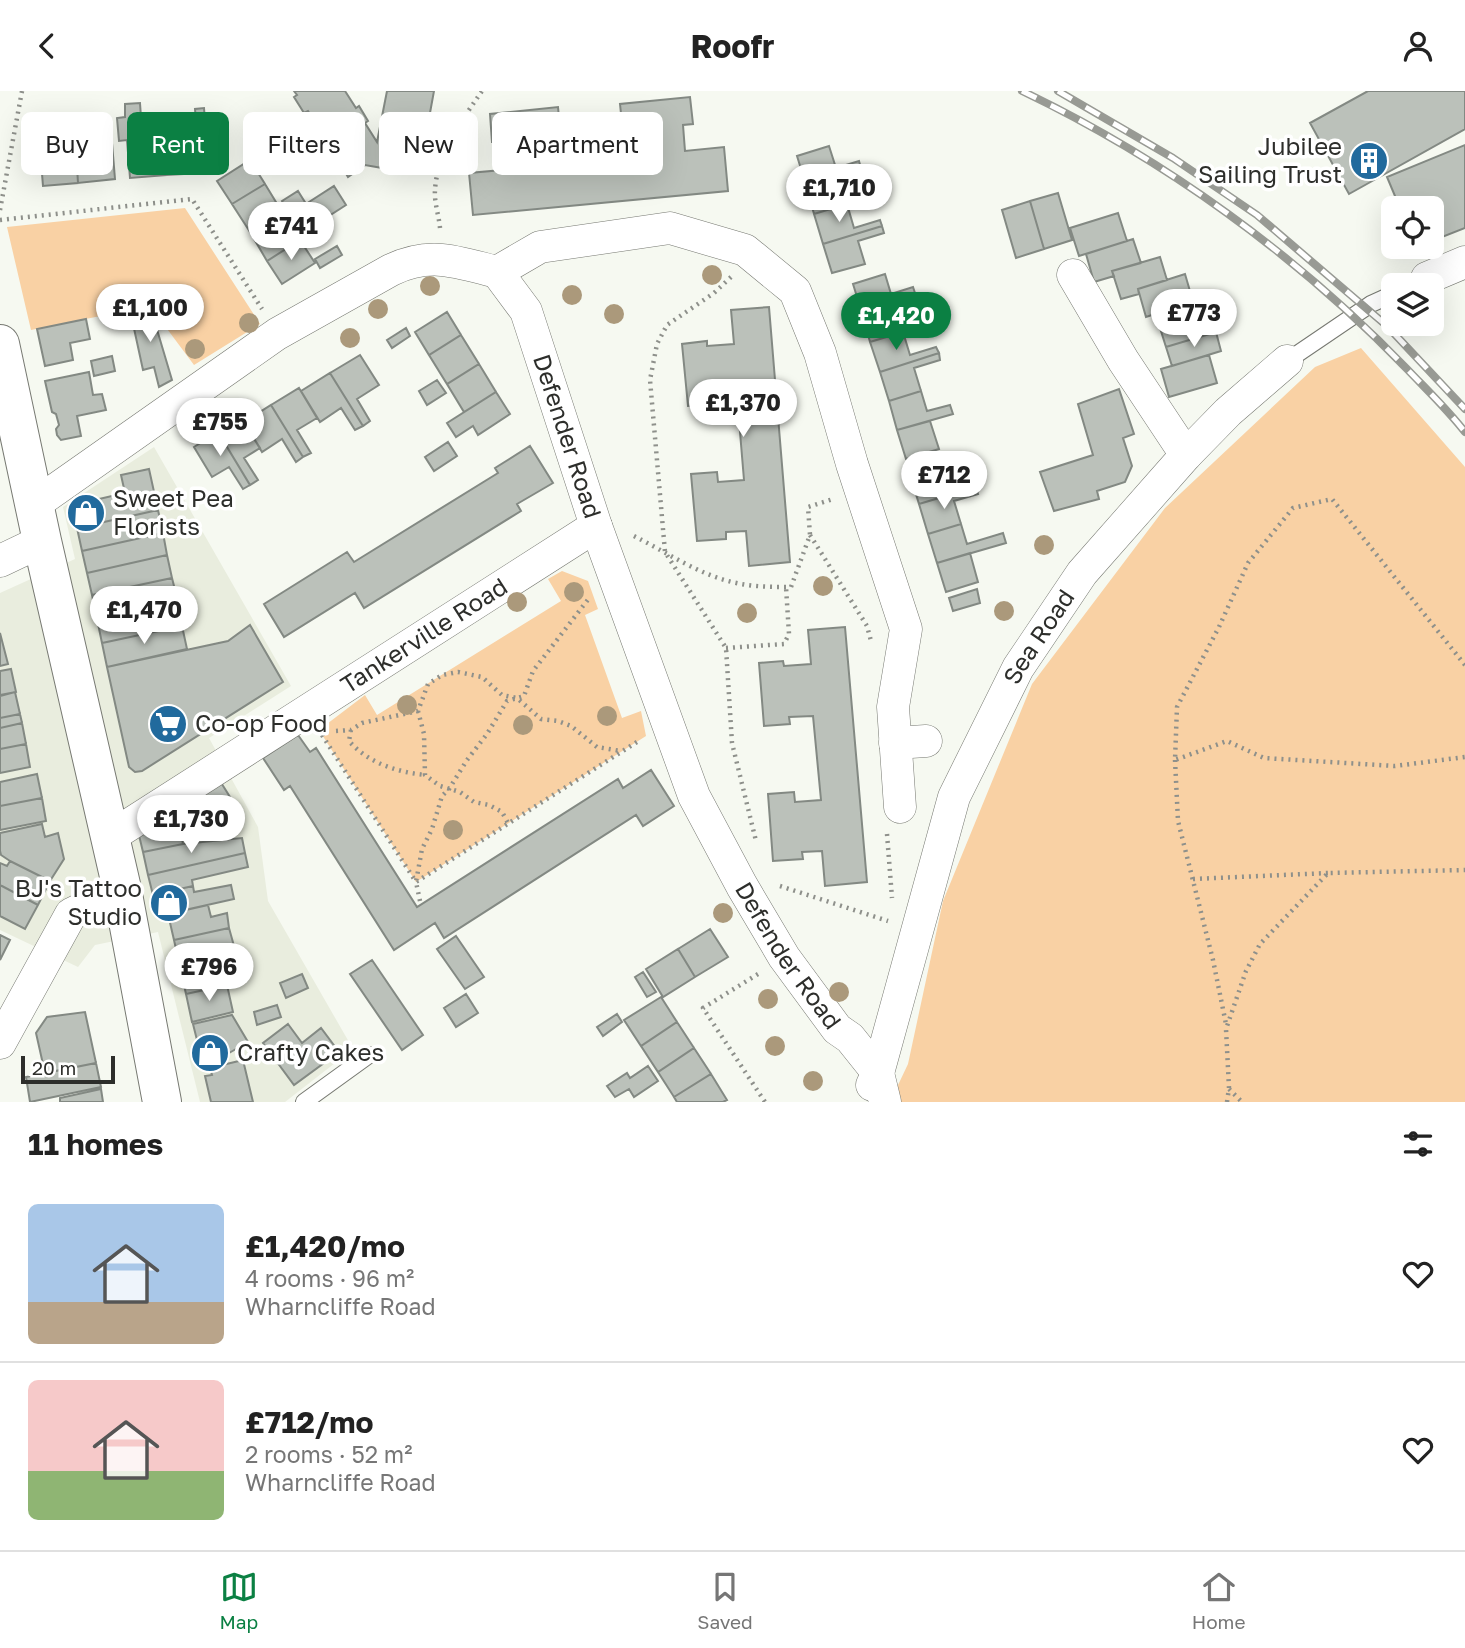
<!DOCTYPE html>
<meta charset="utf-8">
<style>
:root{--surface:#fff;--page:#f6f6f6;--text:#222;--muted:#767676;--line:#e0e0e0;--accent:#0b8043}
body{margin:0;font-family:"Golos Text",sans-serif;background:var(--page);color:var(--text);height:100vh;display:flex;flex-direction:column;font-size:26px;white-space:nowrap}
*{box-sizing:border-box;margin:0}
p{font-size:23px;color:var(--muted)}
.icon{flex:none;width:38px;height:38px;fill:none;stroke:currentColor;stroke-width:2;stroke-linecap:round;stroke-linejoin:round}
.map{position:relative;height:1011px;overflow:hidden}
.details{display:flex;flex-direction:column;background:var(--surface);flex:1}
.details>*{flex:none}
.top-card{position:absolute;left:21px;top:21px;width:700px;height:63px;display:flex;gap:14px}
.tools{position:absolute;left:1381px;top:105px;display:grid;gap:14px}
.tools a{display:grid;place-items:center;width:63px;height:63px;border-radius:10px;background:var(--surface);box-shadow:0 7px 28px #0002;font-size:35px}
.scale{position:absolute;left:21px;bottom:18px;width:94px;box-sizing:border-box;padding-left:7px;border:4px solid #2d2e2b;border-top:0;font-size:19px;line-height:24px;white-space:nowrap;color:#2d2e2b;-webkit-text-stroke:5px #fff;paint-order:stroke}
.price{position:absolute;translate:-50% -60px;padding:0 16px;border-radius:24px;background:#fff;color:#222;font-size:23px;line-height:46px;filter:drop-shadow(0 2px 4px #0008)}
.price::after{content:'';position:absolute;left:50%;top:42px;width:21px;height:16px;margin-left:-10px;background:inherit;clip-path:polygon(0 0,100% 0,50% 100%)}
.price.selected{background:var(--accent);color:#fff}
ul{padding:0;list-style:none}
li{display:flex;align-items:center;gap:21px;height:175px;padding:0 28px}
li+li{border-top:2px solid var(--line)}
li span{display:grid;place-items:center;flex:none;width:196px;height:140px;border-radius:10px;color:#555}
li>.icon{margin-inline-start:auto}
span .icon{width:84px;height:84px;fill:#fffc;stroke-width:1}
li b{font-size:30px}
h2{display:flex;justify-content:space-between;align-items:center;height:84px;padding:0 28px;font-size:30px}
.tag{padding:0 24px;border-radius:10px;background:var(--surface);box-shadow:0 7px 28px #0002;font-size:24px;line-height:63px}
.tag.selected{background:var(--accent);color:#fff}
header{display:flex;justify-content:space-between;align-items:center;height:91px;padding:0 28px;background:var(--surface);font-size:32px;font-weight:700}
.tabs{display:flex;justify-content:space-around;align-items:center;height:98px;border-top:2px solid var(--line);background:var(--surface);font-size:19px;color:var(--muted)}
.tabs a{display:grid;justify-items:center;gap:4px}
.tabs .selected{color:var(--accent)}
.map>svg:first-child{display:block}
.built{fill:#e9edde}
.green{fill:#f9d1a4}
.building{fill:#bbc1ba;stroke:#838983;stroke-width:2}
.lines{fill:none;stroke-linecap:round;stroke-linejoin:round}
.lane-casing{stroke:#777972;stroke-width:18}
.street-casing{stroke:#777972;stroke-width:33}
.secondary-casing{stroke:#777972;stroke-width:40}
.path{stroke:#8e908b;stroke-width:4.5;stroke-dasharray:2 5;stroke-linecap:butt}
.lane{stroke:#fff;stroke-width:16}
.street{stroke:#fff;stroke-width:32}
.secondary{stroke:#fff;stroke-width:38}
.rail-casing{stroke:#989a94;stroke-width:8}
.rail{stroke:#fff;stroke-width:5;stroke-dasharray:16;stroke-linecap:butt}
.tree{fill:#ab997b}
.labels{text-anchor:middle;stroke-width:7;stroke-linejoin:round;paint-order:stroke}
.poi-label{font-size:24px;fill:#2d2e2b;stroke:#fff;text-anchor:start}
.street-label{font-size:24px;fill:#2d2e2b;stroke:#fff}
</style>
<header><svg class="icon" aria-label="back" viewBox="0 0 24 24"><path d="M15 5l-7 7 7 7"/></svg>Roofr<svg class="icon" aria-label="person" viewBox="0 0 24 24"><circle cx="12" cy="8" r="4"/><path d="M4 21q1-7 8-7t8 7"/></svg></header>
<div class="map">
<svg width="1465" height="1011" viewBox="0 0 1465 1011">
<rect width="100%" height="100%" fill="#f6f9f1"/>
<path class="built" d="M154 356 291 595 209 647 258 736 268 810 353 958 285 1011H200L158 841 95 854 78 876 0 839V502L75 468 63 416Z"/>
<path class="green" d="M185 117 260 233 194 274 150 215 31 239 7 136Z
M1361 257 1465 376V1011H890L908 973 943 810 1032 593 1165 417 1315 276Z
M562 480 588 490 598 518 585 524 622 627 641 620 646 645 416 791 319 639 365 604 377 624 561 510 548 488Z"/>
<path class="building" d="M294 0H345L356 17 359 15 368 30 365 32 377 51 387 0H434L423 60 393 54 388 78 365 74 348 86 330 55 326 57 316 42 320 39 308 20 304 22 294 6 297 4Z
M1368 0H1465V38L1349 103 1310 32Z
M690 6 693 33 683 34 685 60 724 56 728 100 473 124 469 82 502 79 499 51H492L490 23 558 16 561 47 553 48 555 72 633 65 630 42H623L620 13Z
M140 12 142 41 154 40V49L163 48 166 84 130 87 127 49 119 50 117 27 125 26V13Z
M204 17 206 43 197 44 195 18Z
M29 30H39L41 55 32 56Z
M96 40 97 53 112 52 115 88 78 92 75 42Z
M75 42 78 92 43 95 40 58 56 57 55 44Z
M199 45 202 82 166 84 163 48Z
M272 47 276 55 254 68 249 60Z
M1465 54V137L1437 148 1432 138V117H1400L1387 86Z
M829 55 836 77 859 70 861 77 806 94 797 65Z
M250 69 265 93 232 113 217 90Z
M861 77 863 84 840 91 847 113 814 123 806 94Z
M265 93 282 121 250 141 232 113Z
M334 95 346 114 321 130 309 111Z
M298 100 308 116 292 126 282 110Z
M1058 102 1072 149 1044 158 1030 110Z
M1030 110 1044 158 1016 167 1002 119Z
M847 113 854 137 880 129 882 135 823 153 814 123Z
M282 121 300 149 267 170 250 141Z
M1118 122 1127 150 1079 165 1070 137Z
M882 135 884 142 858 150 865 173 832 182 823 153Z
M1133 148 1141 172 1112 180 1114 185 1094 191 1086 163Z
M300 149 315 172 282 193 267 170Z
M337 155 342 164 320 177 315 168Z
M1160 166 1167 189 1138 198 1139 203 1121 208 1112 180Z
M885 183 891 203 913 196 916 205 862 222 853 193Z
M1185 183 1192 207 1154 219 1155 223 1146 226 1138 198Z
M1204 203 1210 222 1160 237 1154 219Z
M916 205 917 210 896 217 903 241 870 251 862 222Z
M150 215 172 289 159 296 154 276 143 279 130 219Z
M769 216 790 471 749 475 746 440 726 441V448L697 450 691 383 717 381 718 391 744 389 737 305 713 306 714 313 688 315 682 253 707 250V255L734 253 731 219Z
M447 221 461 244 429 264 415 241Z
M1210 222 1216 241 1166 256 1160 237Z
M86 228 90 248 70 252 73 269 45 275 37 238Z
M406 237 410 245 392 257 387 249Z
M903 241 910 264 936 256 939 262 880 281 870 251Z
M1216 241 1221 260 1172 275 1166 256Z
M461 244 479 273 447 293 429 264Z
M939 262 940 269 914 277 921 300 889 310 880 281Z
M360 264 379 294 357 308 370 330 363 335 330 282Z
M1209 264 1217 292 1169 306 1161 278Z
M112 265 115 280 94 285 91 270Z
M479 273 496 301 464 321 447 293Z
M89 281 93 304 102 303 106 319 77 325 81 345 61 349 57 344 56 338 59 334 56 323 52 321 45 290Z
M330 282 363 335 355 339 341 317 320 331 301 300Z
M437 289 446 302 427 314 419 300Z
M299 297 317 327 297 339 311 362 303 366 271 314Z
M1119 298 1134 343 1123 347 1132 375 1125 391 1097 400 1099 408 1054 420 1040 381 1093 364 1078 313Z
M921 300 927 320 950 314 953 323 897 339 889 310Z
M496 301 510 323 478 344 473 335 456 346 447 332Z
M271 314 303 366 296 371 282 348 262 361 244 331Z
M241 327 260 357 244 367 258 389 250 394 218 341Z
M930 330 939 358 906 368 897 339Z
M218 341 250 394 243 398 229 376 212 386 194 356Z
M448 351 457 365 434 380 425 366Z
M530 355 553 392 517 413 521 420 364 517 355 502 284 546 264 513 347 461 354 471 498 382 495 377Z
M943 374 949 394 974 386 976 396 919 413 910 384Z
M149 378 158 419 77 437 73 414 125 402 121 384Z
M976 396 978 403 954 410 961 433 928 443 919 413Z
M158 419 163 442 82 460 77 437Z
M961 433 967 453 1003 442 1006 452 937 472 928 443Z
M163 442 167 464 87 482 82 460Z
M970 462 978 491 946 501 937 472Z
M167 464 172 487 92 504 87 482Z
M172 487 178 511 97 528 92 504Z
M977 498 980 512 953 520 949 507Z
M178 511 182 535 102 552 97 528Z
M250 534 283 591 142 680 135 681 129 676 107 576 228 550Z
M182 535 187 558 107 576 102 552Z
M845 536 867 791 825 795 822 760 802 761 803 768 773 770 768 703 794 701 795 711 821 709 813 625 789 626 790 633 764 635 759 572 783 570 784 575 811 573 808 539Z
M0 542 8 573 0 575Z
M11 578 16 601 0 604V580Z
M15 601 20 623 0 627V605Z
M20 623 22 632 0 637V627Z
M22 632 26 653 0 658V637Z
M298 644 310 661 316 657 417 816 618 688 623 697 651 679 674 715 643 735 636 724 444 847 435 832 394 859 290 695 284 699 263 667Z
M26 653 30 676 0 682V658Z
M37 683 42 707 0 715V691Z
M220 690 230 706 180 736 183 753 143 761 138 740Z
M42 707 46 730 0 739V715Z
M42 733 45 746 58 742 64 768 50 790 10 770 1 764 0 760V742Z
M242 747 245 762 148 784 143 761 183 753Z
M245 762 248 776 192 789 193 795 153 804 148 784Z
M10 770 50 790 38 814 0 794V772L7 775Z
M0 794 38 814 25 838 0 825Z
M231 794 234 808 158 825 153 804 193 795 194 801Z
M208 814 211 826 227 822 229 837 174 849 168 823Z
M229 837 234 855 219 858 221 867 180 876 174 849Z
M710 838 728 866 695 886 678 858Z
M0 844 10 849 0 869Z
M456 845 484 886 465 898 437 858Z
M678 858 695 886 663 906 646 878Z
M221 867 227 894 186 903 180 876Z
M372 869 423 944 402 959 350 883Z
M643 881 656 901 647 906 635 886Z
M302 883 308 897 286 907 280 892Z
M227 894 233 921 192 931 186 903Z
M466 903 478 922 456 936 444 917Z
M661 906 677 931 641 955 624 929Z
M277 914 281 926 257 934 254 921Z
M85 921 96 972 45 982 36 942 47 926Z
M617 923 622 931 603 945 597 936Z
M232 924 248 951 205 976 198 964 200 961 193 933Z
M677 931 694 957 658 981 641 955Z
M288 933 302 952 321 937 339 961 294 994 263 952Z
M694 957 711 983 674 1006 658 981Z
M243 969 253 1011H211L205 985 212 984 210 977Z
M96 972 101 996 30 1011 26 986Z
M648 975 658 990 634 1006 629 998 615 1006 607 995 627 982 630 987Z
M711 983 727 1009 723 1011H677L674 1006Z
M101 998 103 1011H60V1007Z"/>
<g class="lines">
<defs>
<path id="lane" d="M1287 270 1371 213 1393 203
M304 1011 369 964"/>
<g id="street">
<path d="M497 181 540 156 670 137 745 159 795 200 820 262 852 373 906 538 893 616 900 716"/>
<path d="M1073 184 1123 269 1186 364"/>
<path d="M1427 187 1465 171"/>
<path id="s1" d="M35 413 277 243 391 179C431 160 457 171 497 181L526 220 596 435 694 705 742 795 784 866 837 938 850 947 878 982 885 1011"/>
<path d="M0 470 42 450"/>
<path d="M895 652 926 650"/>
<path id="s2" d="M110 746 596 435"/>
<path d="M0 952 71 823 122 798"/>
<path id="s3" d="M872 994 878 982 954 706 1018 577 1082 482 1186 364 1228 321 1287 270"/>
</g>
<path id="secondary" d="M0 253 42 450 122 798 162 1011"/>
</defs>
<use href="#lane" class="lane-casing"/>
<use href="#street" class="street-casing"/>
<use href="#secondary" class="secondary-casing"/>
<path class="path" d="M0 119 22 0
M0 129 192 108 262 218
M440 137C439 125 434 111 435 99 437 63 462 29 482 0
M731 186 714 202 667 234 657 253 650 289 665 461 726 557 732 652 756 750
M810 444 867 535 871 550
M634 445C666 461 698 483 732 491 752 496 771 496 791 496L810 444 808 416 833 408
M726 557 784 553 789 543 786 496
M1465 574 1332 408 1293 417 1248 472 1219 536 1177 616 1175 669 1227 650 1264 667 1395 675 1465 666
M418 620 424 643 425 684 440 695 460 701 474 711 489 714 502 721 508 732
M351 639 349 650C368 672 397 681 425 684
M336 640 351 639 362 632 418 620 428 593 442 584 458 581 482 586 502 604 517 607 541 628 558 630 571 635 597 656 621 660
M322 644 416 791 640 649
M1175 669 1178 730 1213 869 1226 933
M887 743 892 807
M1193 788 1328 782
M780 795 888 830
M420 810 416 791 422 758 432 738 442 705 449 698 467 669 487 643 507 610 524 605 533 580 590 506
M758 883 703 917 765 1011
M1229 998 1242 1011
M1227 1011 1229 997 1226 938 1246 880 1260 853 1328 782 1465 779"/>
<use href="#lane" class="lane"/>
<use href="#street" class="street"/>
<use href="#secondary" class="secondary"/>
<defs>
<path id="rail" d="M1022 0C1164 68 1297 164 1407 278 1427 299 1447 318 1465 341
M1058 0 1173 67 1257 124 1387 235 1465 318"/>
</defs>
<use href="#rail" class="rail-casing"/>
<use href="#rail" class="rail"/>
</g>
<g class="tree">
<circle cx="712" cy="184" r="10"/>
<circle cx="430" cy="195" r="10"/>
<circle cx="572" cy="204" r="10"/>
<circle cx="378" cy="218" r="10"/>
<circle cx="172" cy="223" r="10"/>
<circle cx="614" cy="223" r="10"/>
<circle cx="249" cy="232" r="10"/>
<circle cx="350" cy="247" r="10"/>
<circle cx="195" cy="258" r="10"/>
<circle cx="1044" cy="454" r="10"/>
<circle cx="823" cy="495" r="10"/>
<circle cx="574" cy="501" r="10"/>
<circle cx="517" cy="511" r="10"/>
<circle cx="1004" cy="520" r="10"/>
<circle cx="747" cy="522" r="10"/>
<circle cx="407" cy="614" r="10"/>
<circle cx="607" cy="625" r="10"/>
<circle cx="523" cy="634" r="10"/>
<circle cx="453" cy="739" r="10"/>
<circle cx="723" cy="822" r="10"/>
<circle cx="839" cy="901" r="10"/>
<circle cx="768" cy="908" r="10"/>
<circle cx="775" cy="955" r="10"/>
<circle cx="813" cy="990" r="10"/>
</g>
<defs>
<symbol id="building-disc" viewBox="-11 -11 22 22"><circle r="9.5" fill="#216a9d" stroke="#fff"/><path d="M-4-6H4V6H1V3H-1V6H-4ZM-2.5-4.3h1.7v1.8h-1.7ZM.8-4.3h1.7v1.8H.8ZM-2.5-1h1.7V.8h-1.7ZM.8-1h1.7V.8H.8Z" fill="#fff"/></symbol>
<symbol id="shop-disc" viewBox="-11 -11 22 22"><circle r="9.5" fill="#216a9d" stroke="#fff"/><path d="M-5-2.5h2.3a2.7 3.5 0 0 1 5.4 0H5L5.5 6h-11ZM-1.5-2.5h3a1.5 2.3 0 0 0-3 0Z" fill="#fff"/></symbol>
<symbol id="supermarket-disc" viewBox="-11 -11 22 22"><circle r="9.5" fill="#216a9d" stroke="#fff"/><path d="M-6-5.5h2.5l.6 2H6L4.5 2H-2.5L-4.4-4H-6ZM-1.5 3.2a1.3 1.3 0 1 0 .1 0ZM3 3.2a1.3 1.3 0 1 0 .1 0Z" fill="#fff"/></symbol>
</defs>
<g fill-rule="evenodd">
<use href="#building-disc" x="1347" y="48" width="44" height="44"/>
<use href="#shop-disc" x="64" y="400" width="44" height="44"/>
<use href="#supermarket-disc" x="146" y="611" width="44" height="44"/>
<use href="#shop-disc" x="147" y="790" width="44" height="44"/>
<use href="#shop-disc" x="188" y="940" width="44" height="44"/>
</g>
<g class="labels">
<g class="poi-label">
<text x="1342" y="64" text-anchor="end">Jubilee<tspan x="1342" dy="28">Sailing Trust</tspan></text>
<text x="113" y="416">Sweet Pea<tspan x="113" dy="28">Florists</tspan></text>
<text x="195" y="641">Co-op Food</text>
<text x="142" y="806" text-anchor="end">BJ's Tattoo<tspan x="142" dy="28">Studio</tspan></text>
<text x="237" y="970">Crafty Cakes</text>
</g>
<g class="street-label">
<text dy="8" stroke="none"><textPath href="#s1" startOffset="716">Defender Road</textPath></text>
<text dy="8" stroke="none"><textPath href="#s2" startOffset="373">Tankerville Road</textPath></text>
<text dy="8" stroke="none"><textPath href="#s3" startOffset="481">Sea Road</textPath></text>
<text dy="8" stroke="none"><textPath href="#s1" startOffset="1283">Defender Road</textPath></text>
</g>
</g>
</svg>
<div class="tools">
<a><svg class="icon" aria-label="locate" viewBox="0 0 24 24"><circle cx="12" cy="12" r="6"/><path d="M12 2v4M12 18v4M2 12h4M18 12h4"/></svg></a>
<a><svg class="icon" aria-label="layers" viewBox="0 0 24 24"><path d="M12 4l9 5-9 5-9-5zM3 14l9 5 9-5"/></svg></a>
</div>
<div class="scale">20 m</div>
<b class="price" style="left:839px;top:133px">£1,710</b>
<b class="price" style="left:291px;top:171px">£741</b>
<b class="price" style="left:150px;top:253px">£1,100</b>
<b class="price" style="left:1194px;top:258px">£773</b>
<b class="price selected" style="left:896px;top:261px">£1,420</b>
<b class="price" style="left:743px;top:348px">£1,370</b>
<b class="price" style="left:220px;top:367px">£755</b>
<b class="price" style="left:944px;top:420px">£712</b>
<b class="price" style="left:144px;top:555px">£1,470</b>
<b class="price" style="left:191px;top:764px">£1,730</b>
<b class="price" style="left:209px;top:912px">£796</b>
<div class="top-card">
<a class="tag">Buy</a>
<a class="tag selected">Rent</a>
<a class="tag">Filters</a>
<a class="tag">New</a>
<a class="tag">Apartment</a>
</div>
</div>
<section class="details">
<h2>11 homes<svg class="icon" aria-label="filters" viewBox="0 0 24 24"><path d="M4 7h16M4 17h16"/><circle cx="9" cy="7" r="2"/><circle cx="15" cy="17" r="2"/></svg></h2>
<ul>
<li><span style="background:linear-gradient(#a9c7e8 70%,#b9a48a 0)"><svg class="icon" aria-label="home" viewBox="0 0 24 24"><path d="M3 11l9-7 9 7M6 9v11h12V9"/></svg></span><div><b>£1,420/mo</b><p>4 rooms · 96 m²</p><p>Wharncliffe Road</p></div><svg class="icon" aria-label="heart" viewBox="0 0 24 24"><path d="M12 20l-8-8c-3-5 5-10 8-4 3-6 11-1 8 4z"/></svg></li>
<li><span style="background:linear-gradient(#f6c9c9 65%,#8fb573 0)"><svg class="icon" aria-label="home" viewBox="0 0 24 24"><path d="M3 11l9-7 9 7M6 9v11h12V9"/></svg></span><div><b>£712/mo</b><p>2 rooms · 52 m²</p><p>Wharncliffe Road</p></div><svg class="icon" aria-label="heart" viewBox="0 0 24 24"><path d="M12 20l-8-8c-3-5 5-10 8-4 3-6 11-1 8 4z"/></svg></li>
</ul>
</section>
<nav class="tabs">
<a class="selected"><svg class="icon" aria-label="map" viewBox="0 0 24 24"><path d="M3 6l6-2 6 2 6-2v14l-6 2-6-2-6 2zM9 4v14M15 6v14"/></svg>Map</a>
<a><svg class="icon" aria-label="saved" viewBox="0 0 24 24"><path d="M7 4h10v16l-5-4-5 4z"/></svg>Saved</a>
<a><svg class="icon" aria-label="home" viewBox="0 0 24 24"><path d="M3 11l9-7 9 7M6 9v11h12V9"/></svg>Home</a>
</nav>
